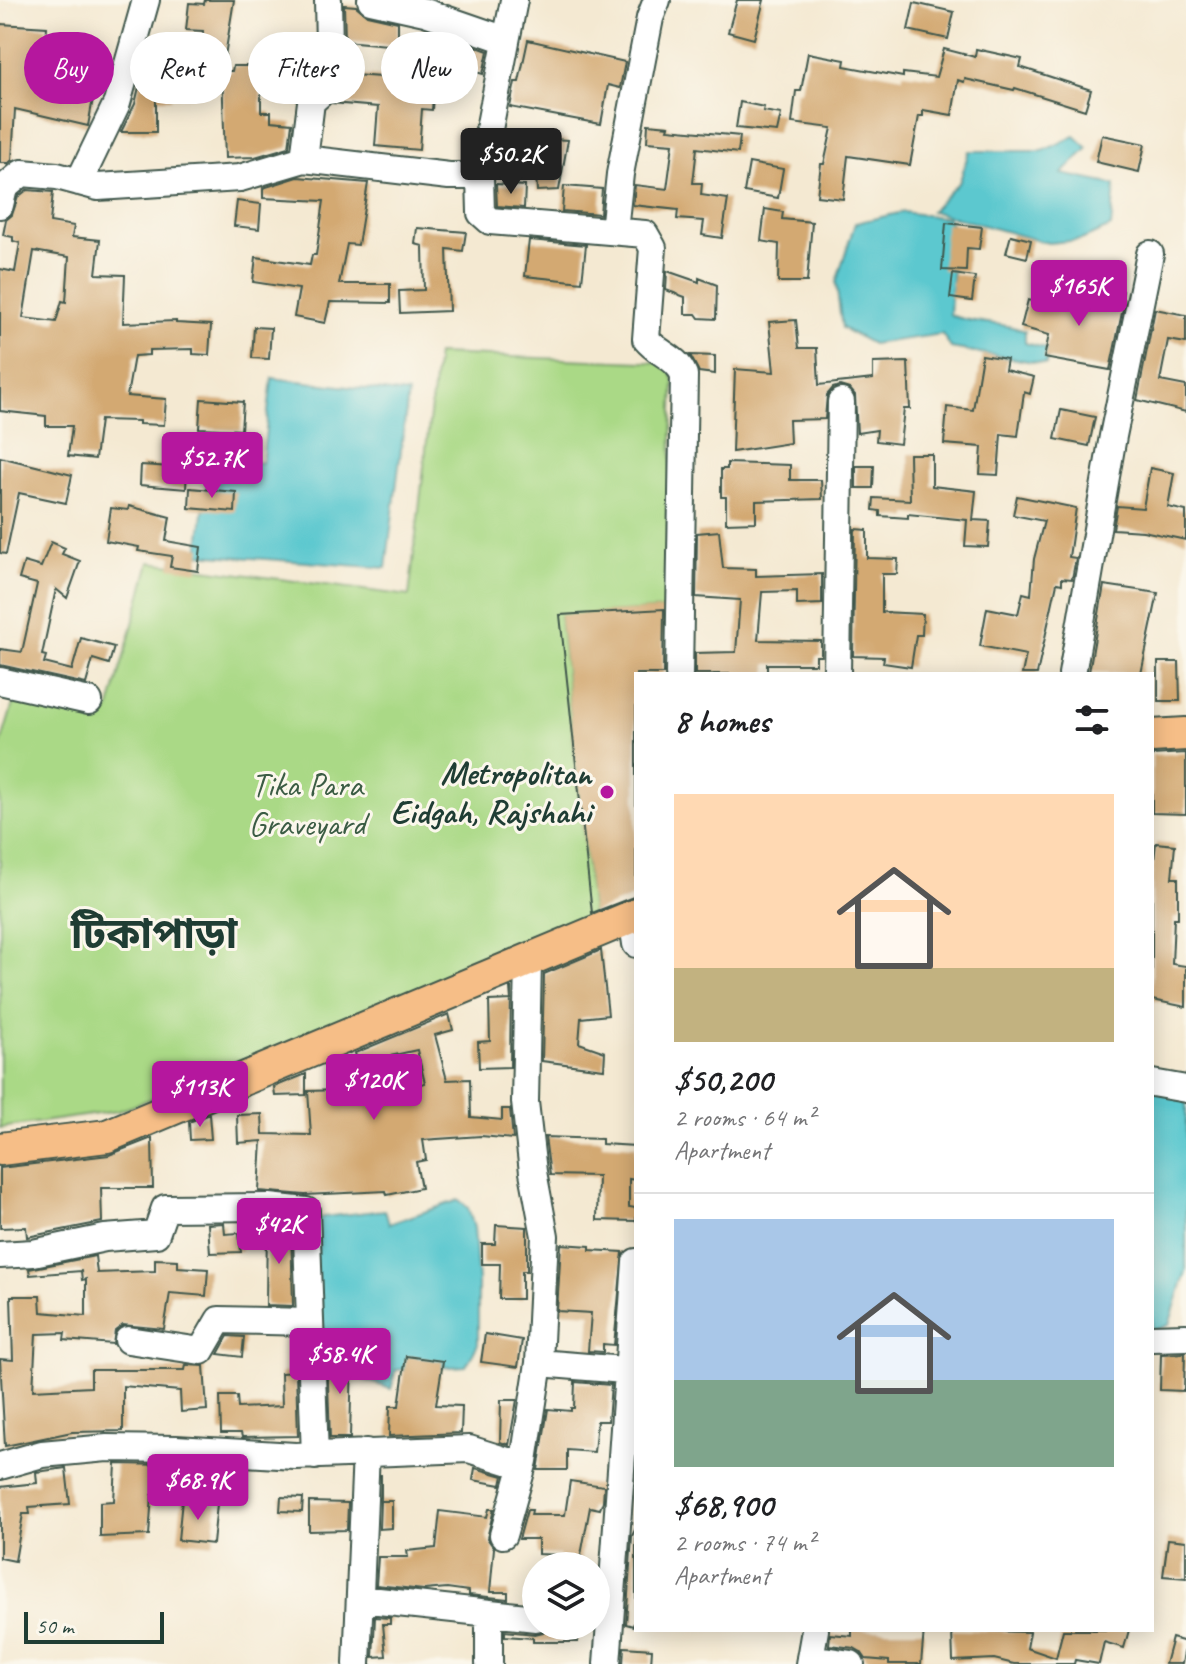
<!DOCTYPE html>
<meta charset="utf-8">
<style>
:root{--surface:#fff;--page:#f6f6f6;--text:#202124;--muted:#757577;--line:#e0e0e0;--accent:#b5179e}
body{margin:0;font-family:Caveat,"Noto Sans Bengali",sans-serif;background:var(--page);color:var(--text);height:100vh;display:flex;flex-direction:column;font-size:30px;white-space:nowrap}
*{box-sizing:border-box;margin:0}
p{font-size:26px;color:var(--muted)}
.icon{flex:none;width:44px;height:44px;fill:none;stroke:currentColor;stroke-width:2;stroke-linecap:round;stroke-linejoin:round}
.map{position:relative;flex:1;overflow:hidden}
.panel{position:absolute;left:634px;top:672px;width:520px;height:960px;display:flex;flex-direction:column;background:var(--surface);border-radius:0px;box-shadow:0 4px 20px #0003}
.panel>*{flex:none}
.banner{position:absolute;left:24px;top:32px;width:490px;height:72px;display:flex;gap:16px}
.fabs{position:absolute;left:522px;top:1552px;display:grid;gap:16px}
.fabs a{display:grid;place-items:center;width:88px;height:88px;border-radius:50%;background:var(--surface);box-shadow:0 4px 20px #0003;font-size:40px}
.scale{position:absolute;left:24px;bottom:20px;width:140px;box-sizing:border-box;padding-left:8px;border:4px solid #1f3d34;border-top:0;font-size:22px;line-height:28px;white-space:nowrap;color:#1f3d34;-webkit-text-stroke:6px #fbf7ec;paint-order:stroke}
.price{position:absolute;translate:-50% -68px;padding:0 18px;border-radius:8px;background:var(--accent);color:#fff;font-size:26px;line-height:52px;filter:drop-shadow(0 2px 4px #0008)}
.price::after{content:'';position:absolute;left:50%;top:48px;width:24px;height:18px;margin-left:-12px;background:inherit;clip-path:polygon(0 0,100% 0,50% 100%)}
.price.active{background:#222;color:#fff}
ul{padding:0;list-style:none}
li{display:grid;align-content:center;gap:16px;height:424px;padding:0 40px}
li+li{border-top:2px solid var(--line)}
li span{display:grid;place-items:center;height:248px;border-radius:0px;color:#555}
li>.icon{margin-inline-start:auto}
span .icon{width:144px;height:144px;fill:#fffc;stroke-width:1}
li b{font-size:34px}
h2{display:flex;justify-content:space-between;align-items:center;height:96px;padding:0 40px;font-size:34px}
.chip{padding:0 28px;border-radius:36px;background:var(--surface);box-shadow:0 4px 20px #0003;font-size:28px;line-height:72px}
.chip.active{background:var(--accent);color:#fff}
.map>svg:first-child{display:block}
.green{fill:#aad986;stroke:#648b5d;stroke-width:2}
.water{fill:#5bc8cf;stroke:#3d8282;stroke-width:2}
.building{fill:#d3a972;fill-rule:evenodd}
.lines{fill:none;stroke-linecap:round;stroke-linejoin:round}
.minor-casing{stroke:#3f574c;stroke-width:30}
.major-casing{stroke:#3f574c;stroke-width:36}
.minor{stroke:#fff;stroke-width:26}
.major{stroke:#f6be87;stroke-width:32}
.poi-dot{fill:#b5179e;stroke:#fbf7ec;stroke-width:3}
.labels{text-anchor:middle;stroke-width:6;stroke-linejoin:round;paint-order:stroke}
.poi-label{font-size:34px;font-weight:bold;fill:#1f3d34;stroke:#fbf7ec;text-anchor:end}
.park-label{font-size:34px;fill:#3b5c44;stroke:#fbf7ec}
.district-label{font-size:42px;font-weight:bold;fill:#1f3d34;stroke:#fbf7ec}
</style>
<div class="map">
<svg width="1186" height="1664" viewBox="0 0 1186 1664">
<rect width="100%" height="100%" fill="#fbf7ec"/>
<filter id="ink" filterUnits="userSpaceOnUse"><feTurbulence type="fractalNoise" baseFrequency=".0125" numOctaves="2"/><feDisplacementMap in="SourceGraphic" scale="16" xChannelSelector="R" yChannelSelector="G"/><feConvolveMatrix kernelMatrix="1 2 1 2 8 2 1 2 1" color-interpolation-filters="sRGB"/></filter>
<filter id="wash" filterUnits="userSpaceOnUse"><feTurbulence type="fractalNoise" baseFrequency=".006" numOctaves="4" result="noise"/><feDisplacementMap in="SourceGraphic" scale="32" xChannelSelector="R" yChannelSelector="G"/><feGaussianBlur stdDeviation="1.8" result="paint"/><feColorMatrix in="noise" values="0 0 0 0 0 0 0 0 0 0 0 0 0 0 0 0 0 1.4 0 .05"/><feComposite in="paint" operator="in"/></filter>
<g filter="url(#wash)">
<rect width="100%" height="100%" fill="#f4e9d2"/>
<path class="green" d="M437 354 668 363 674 381 666 609 560 616 593 924 271 1054 118 1111 0 1128V747L17 691 109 711 150 562 409 596Z"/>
<path class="water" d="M1075 136 1088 148 1062 174 1115 185 1111 227 1081 240 1048 243 931 211 960 181 969 151H1043Z
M903 212 947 218 955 229 950 315C974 325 1001 321 1025 331V343L1049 349 1046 364 951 348 942 334 872 344 842 328 836 283 855 223Z
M272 378 408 394 386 568 198 554 210 457 262 463Z
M1152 1090 1186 1096V1271L1169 1325 1152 1331Z
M459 1200 468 1208 474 1228 478 1282V1344L466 1366 396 1370 391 1389 333 1369 320 1356 314 1221 323 1217 385 1210 389 1224Z"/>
<g id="blocks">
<path class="building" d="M205 0H234L225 56 202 55 203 31 186 30 189 3 204 4Z
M737 0H764L754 39 728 32Z
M914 3 954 12 948 39 908 30Z
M344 5 356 6 367 15 398 22V46L345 41Z
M0 24 47 27 43 79 75 87 86 40 103 44 88 126 15 109 12 160 9 163H0Z
M458 40 488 51 483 74 452 65Z
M528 40 625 62 620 88 608 85 601 124 510 107 515 82H519Z
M944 49 975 57 976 49 1022 59 1020 67 1091 90 1085 110 1015 88 1014 90 965 79 964 82 958 80 952 115 923 110V116H919L910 165 848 156 843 199 817 196 821 164H824L832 128 792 123 796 91H801L808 53 845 60 844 66 903 77V73L936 77Z
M233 66H261V112H271V121L292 123 289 147 255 157 225 158 222 71H232Z
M143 70 205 71 203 96H171V99H156V132H121L135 104Z
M340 74 434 81 432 110 422 109 419 150 375 146 378 107 332 103Z
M740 102 764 107 763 111 781 114 777 132 736 128Z
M648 124 669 126 668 129 740 136 738 153 697 148 693 183H702L701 195 728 199 722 238 702 235 704 221 677 219 678 210 633 205 635 185 667 189 673 144 647 142Z
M1102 135 1145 144 1139 172 1096 162Z
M534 138 568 140 559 190 537 191Z
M749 163 783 169 778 198 744 192Z
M298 177 368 183 358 245 347 244 339 284H390V303L330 302 325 323 294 317 299 289 253 282 256 257 310 265 312 255H316L324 201 263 198V188Z
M496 184 525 186 524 208 497 206Z
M564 186 602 189 600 214 562 211Z
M27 190 53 192 50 222 74 226 72 237 100 240 96 274 125 275 123 323 176 321V323L211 325 209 355 193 354V349L149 350V355L134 356 127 396 166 399 164 425 139 424V421L100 420 95 459 68 456 72 426H46V416L0 411V269L15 272 20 243 13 241V237L3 235 6 220 12 215 18 197ZM34 251 69 257 66 302 62 301 56 322 23 318Z
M237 201 261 204 259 229 234 226Z
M765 209 783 212 782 219 812 222 807 282H778L779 244 761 241Z
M946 223 982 227 979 249 967 248 966 271 942 270Z
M417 228 466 232 463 251 447 249 449 311 400 313 399 291 424 290 423 246 415 244Z
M1011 235 1031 240 1027 258 1006 253Z
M529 240 586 245 582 282 525 276Z
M667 271 699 282V278L717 285 716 319 699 318 696 314H685V297L666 290Z
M953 274 975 277 972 301 950 298Z
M1094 287 1123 291 1121 302 1124 303 1110 370 1044 358 1049 335 1021 327 1028 300 1059 308 1062 295 1092 302Z
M1155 309 1186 315V343L1168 340 1160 381 1186 386V412L1137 400Z
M796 320 799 348H817L819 385 873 379V363L908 362 910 409H904L900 444 876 441 877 430 857 433 855 395 850 389 840 386 833 388 827 395 825 419 789 420 790 443 732 452 735 369 774 372 769 322Z
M254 327 271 328 269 359 252 358Z
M690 355 715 356V374L699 372Z
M982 355 1007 359 1005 370 1034 377 1030 394 1024 392 1018 436 1001 434 998 475 980 474 982 447 944 444 947 407 973 410Z
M201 399 243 402 241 430 199 428Z
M1061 410 1095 417 1089 446 1055 439Z
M909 454H932V486L976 491 973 520 990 521 988 547 965 546 967 520 908 514V518L880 516V511L873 510 874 498 910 500Z
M0 457 72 475 66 503 19 493 6 554 0 553Z
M727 463 790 465V480H821L822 499 756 501V522L726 523V497H721V469H727Z
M141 465 187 468 186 489 140 485Z
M856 466H874L873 488H856Z
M1150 468 1174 473 1168 507 1186 511V540L1143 531 1113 529 1117 506 1143 508Z
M190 488 236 492 235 512 189 508Z
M1017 496 1076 508 1069 557 1076 558 1072 579 1062 578V584L1057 583 1037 674H1022L1026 655 980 646 987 608 1018 614 1023 593 1031 595 1034 559 1044 521 1013 515Z
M129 506 170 517 166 541 201 547 198 571 170 567 172 556 138 551 139 547 106 541 111 508 128 510Z
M855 529 867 530V558L898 559 897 574H882V612L923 614 922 635H916L911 667 883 663 884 657 853 656Z
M719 531 723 568 756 569V576L822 574V604L797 605V591L762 592 758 640 821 641V656H816V664H767V674H695V653L736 652 740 600 696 597 697 533Z
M51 542 65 548 62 554 80 561 67 598 56 589 42 655 46 656 44 663 72 670 81 638 114 647 109 664 93 659 86 684 0 665V649L22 652 37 584 19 579 24 562 41 567Z
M1104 585 1158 593 1141 674 1089 672Z
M664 609 663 674H636V896L592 913 560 615Z
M1158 662H1179L1180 701H1158Z
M1186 753V814L1152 813V755Z
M1156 843 1175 845 1172 878H1178V918H1174L1172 964 1186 966V1007L1152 1000V878Z
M601 950 608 1015 581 1018 579 1043 605 1052 604 1069 542 1061 544 974Z
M510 988H511L510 1067 479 1068 478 1042 490 1041 489 1001 511 1000Z
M449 1014 453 1030 435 1035 447 1080 470 1079 471 1117 502 1120V1109H510L513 1139 481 1136 423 1140 426 1160 416 1162 421 1188 387 1195 386 1191 305 1195 259 1191 262 1141 238 1143 237 1115 262 1114 263 1134 311 1135 308 1091 339 1090 335 1068 358 1064 355 1053ZM417 1050 425 1083 396 1091 390 1056Z
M306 1074V1095L275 1096 274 1087Z
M209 1114 211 1139 190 1140 189 1122Z
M545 1137 602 1139V1144L636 1146V1180L629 1179V1207L636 1208V1221L597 1220 598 1176 550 1175Z
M152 1138 153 1188H101L102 1222 27 1237 26 1227 0 1228V1168L109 1155Z
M224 1223 225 1234 239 1233 241 1252 210 1253 208 1224Z
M267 1223 291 1225 293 1306 266 1305Z
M496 1225 527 1227V1271H522V1299H499L500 1264H482V1244H495Z
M561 1244 590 1246V1250L623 1252 614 1345 603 1344V1352L588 1351 591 1313 557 1311Z
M95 1256 97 1273 155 1271V1259L178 1260V1267L208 1269 206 1296 170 1293 164 1329 123 1325 115 1331 113 1344 64 1340 65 1333 36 1334 33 1390 91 1387V1370H185L186 1365 204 1366 207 1410 181 1412 180 1391 123 1386V1431L72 1432 5 1446 0 1359 13 1360 11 1296H40L41 1312 86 1316V1279L82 1280 81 1271 30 1275 29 1269Z
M485 1334 522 1340 518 1367 481 1362Z
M228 1336 244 1337 242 1357 218 1354Z
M1185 1353 1184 1391 1160 1390 1161 1354Z
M327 1356 352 1357 350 1438H330Z
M406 1356 443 1361 436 1405 462 1406 461 1433 389 1436 390 1406H399Z
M296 1372 298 1436 242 1437 241 1433H221L220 1396H237L238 1408 282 1406 281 1373Z
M575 1382 611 1385 608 1421H597L594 1452 567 1450V1470H538L548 1409 571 1411V1408H574Z
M501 1400H517L509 1445 500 1442Z
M116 1464 167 1465 165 1496 152 1495 149 1535 100 1537V1502L114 1501Z
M66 1468 70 1504 29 1507 30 1514H23L15 1561 0 1558V1487L37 1483 36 1472Z
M475 1468 503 1476 501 1485 473 1480Z
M381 1474V1501H392V1528L379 1529Z
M570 1481 604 1486 603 1501 600 1509 590 1507 579 1566H558L559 1555 538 1554V1539H519L527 1510H532L531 1515H565Z
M281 1497 303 1498 302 1512 280 1511Z
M182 1500 217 1504 213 1544 178 1540Z
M309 1502 348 1503 347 1530 309 1531Z
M489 1509H494L487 1538 494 1548 490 1592H508V1599L469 1595V1591L447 1588 424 1590 376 1585 378 1557H408L407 1551 436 1548 440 1511 487 1517Z
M636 1528V1615L633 1626 626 1624 632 1536Z
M1168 1539 1186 1541V1578L1163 1576Z
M375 1617 390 1618V1624H383L386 1656 373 1657Z
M550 1626H579L578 1642H533V1638L505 1636V1631L535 1634 543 1632Z
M852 1630H924L921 1664H889V1661L866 1659 861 1652 854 1648 829 1645 830 1634 852 1636Z
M952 1630 1030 1632 1027 1648 1056 1658 1063 1630H1129L1124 1648 1104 1642 1099 1664 1075 1660 1074 1664H1014L994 1659 953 1661Z
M1172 1638 1186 1642 1182 1664H1165Z
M624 1647 652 1649 651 1664H623Z"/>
</g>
</g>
<g filter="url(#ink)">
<use href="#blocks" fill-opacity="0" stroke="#3f574c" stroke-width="2"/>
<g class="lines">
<defs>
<path id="minor" d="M371 0 425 12 506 40
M514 0 480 176 481 213 490 221 645 234 653 248 646 339C659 355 676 356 684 375L679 674
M304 159 311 102 320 94 329 46 328 0
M79 182 117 103 146 0
M0 205 4 188 22 173 57 176 98 187 240 178 304 159 449 176H480
M614 231 620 174 650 18 657 0
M837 674 841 402
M1072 674 1113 436 1150 254
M0 681 89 701
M632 916 636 944
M528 962 525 1102 533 1172 545 1236 539 1363
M1152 1083 1186 1089
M0 1255 33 1253 105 1238 156 1234 165 1208 269 1207 306 1211 315 1456
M1152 1338 1186 1337
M128 1340 201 1351 219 1320 309 1322
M0 1466 42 1454 107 1448 176 1449 295 1456 469 1449 507 1461H524L539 1363 636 1371
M503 1535 524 1461
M360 1599 536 1618
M489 1613V1664
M810 1658 851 1664
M357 1664 366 1452
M607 1664 636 1262
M809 1664 815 1630"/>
<path id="major" d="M1152 736 1186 734
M0 1149 107 1136 636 915"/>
</defs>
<use href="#minor" class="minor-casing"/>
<use href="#major" class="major-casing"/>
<use href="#minor" class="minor"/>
<use href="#major" class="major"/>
</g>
</g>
<circle class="poi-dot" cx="607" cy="792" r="8"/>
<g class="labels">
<g class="poi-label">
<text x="591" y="784">Metropolitan<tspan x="591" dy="39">Eidgah, Rajshahi</tspan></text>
</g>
<g class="park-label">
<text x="307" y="796">Tika Para<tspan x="307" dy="39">Graveyard</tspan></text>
</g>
<g class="district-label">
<text x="154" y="948">টিকাপাড়া</text>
</g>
</g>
</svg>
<div class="fabs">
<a><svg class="icon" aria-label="layers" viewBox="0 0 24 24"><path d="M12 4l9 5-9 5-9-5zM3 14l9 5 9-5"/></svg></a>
</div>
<div class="scale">50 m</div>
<b class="price active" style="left:511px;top:196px">$50.2K</b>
<b class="price" style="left:1079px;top:328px">$165K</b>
<b class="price" style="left:212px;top:500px">$52.7K</b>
<b class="price" style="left:374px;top:1122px">$120K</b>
<b class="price" style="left:200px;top:1129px">$113K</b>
<b class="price" style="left:279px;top:1266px">$42K</b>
<b class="price" style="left:340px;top:1396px">$58.4K</b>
<b class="price" style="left:198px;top:1522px">$68.9K</b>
<div class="banner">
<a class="chip active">Buy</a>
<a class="chip">Rent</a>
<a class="chip">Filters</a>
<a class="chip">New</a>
</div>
<section class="panel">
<h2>8 homes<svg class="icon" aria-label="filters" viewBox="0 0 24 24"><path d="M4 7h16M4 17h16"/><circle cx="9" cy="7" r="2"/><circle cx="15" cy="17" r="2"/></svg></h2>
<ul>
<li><span style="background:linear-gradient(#ffd9b3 70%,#c2b280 0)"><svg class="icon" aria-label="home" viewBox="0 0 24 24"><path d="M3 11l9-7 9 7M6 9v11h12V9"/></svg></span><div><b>$50,200</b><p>2 rooms · 64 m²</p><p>Apartment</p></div></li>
<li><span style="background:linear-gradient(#a9c7e8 65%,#7fa58c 0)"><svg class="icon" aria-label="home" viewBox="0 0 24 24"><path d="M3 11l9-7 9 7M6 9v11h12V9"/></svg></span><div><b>$68,900</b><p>2 rooms · 74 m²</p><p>Apartment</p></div></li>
</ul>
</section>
</div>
